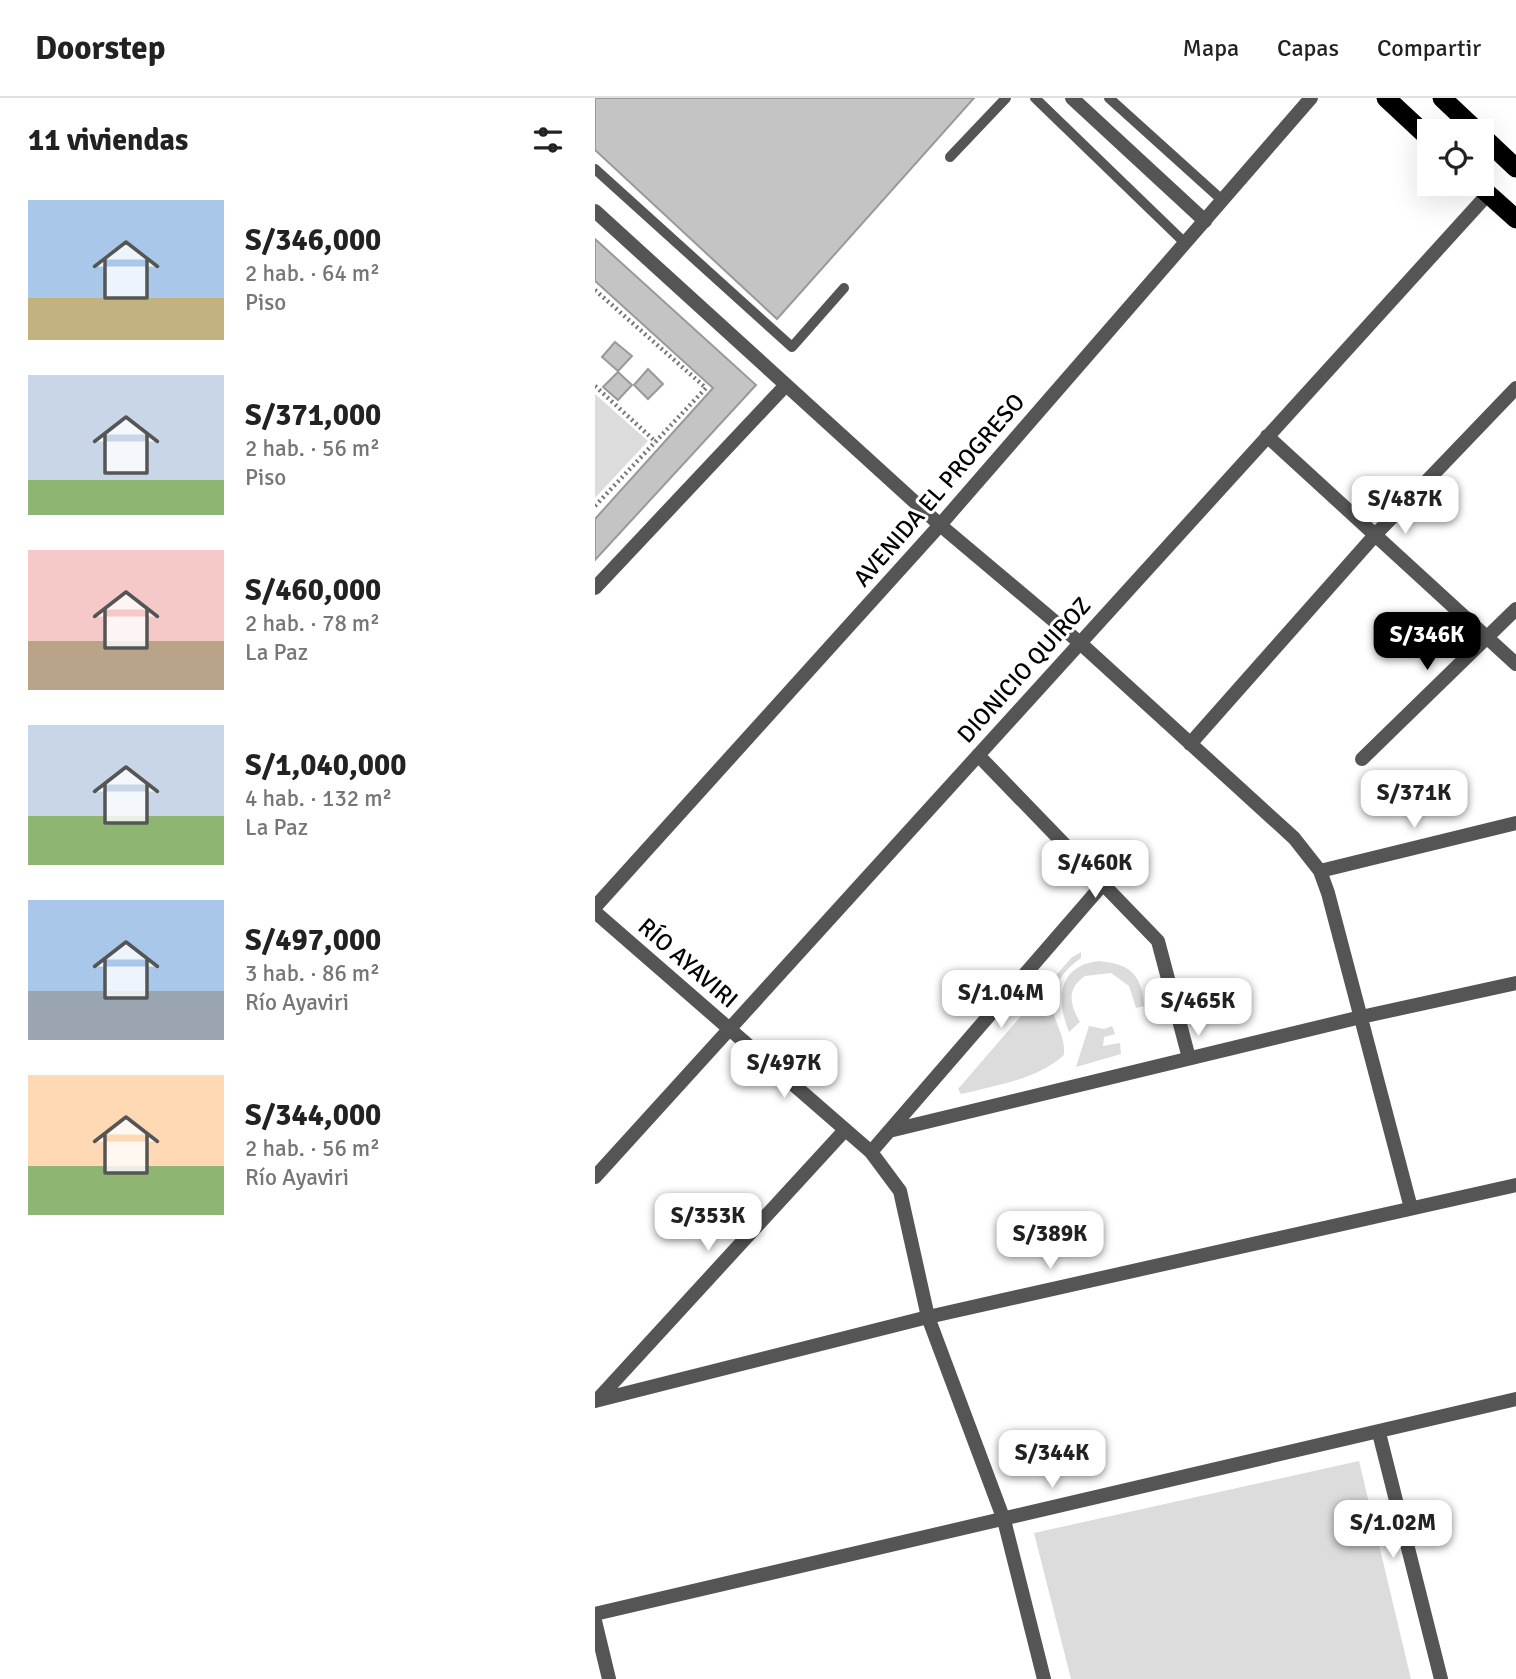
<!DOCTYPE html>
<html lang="es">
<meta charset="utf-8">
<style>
:root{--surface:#fff;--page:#f6f6f6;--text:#222;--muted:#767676;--line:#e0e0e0;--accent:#000}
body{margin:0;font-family:Signika,sans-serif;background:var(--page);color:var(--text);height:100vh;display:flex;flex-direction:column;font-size:26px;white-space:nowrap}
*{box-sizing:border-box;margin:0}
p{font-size:23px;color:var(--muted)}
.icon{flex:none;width:38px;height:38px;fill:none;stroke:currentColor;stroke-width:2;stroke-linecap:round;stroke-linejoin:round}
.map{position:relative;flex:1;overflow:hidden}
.side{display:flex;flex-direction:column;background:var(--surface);width:595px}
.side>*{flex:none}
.tools{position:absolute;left:822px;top:21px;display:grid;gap:14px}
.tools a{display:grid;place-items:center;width:77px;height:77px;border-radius:0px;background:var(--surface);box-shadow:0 7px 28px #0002;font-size:35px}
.price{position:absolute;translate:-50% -60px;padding:0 16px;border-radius:14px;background:#fff;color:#222;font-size:23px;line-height:46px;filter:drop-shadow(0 2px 4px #0008)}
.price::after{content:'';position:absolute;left:50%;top:42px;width:21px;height:16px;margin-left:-10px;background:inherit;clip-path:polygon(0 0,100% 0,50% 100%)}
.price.selected{background:var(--accent);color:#fff}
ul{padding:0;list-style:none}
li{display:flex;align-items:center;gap:21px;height:175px;padding:0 28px}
li span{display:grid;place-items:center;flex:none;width:196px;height:140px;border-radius:0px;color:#555}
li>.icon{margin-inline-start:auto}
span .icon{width:84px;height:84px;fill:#fffc;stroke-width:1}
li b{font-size:30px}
h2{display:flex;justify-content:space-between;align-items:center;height:84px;padding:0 28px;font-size:30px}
header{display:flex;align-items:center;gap:42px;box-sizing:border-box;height:98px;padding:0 35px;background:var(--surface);border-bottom:2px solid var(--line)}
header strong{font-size:33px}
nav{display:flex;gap:38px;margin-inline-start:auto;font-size:24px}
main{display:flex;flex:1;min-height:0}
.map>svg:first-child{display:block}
.green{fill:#dcdcdc}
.building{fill:#c4c4c4;stroke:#999;stroke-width:2}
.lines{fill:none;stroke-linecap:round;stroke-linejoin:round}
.path{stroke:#777;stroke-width:4.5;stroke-dasharray:2 3.5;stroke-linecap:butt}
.service{stroke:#555;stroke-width:10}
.pedestrian{stroke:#555;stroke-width:14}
.minor{stroke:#555;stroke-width:14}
.tertiary{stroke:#555;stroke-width:14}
.trunk{stroke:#000;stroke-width:19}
.labels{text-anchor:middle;stroke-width:6;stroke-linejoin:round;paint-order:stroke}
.street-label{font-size:24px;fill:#000;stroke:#fff}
</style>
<header>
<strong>Doorstep</strong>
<nav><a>Mapa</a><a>Capas</a><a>Compartir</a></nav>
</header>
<main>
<section class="side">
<h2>11 viviendas<svg class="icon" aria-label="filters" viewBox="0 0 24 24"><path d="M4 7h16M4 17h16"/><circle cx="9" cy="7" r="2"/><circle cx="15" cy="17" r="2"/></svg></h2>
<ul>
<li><span style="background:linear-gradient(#a9c7e8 70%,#c2b280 0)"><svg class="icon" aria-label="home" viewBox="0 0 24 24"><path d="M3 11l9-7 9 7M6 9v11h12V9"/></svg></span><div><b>S/346,000</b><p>2 hab. · 64 m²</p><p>Piso</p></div></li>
<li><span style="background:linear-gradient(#c9d6e8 75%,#8fb573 0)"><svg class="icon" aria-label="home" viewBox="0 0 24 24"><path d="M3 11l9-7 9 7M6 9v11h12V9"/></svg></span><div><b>S/371,000</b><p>2 hab. · 56 m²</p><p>Piso</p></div></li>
<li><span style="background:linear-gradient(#f6c9c9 65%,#b9a48a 0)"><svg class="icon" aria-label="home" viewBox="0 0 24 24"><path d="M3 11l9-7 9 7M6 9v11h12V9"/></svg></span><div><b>S/460,000</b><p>2 hab. · 78 m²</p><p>La Paz</p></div></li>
<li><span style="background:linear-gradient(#c9d6e8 65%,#8fb573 0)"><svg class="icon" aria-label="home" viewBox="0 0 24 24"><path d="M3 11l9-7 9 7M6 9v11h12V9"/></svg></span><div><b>S/1,040,000</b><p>4 hab. · 132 m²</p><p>La Paz</p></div></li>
<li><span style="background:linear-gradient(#a9c7e8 65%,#9aa5b1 0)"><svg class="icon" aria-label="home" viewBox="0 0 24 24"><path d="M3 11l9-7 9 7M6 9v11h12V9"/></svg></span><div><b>S/497,000</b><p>3 hab. · 86 m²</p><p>Río Ayaviri</p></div></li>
<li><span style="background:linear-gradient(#ffd9b3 65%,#8fb573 0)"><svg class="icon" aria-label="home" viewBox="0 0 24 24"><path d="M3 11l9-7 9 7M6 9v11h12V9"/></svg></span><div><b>S/344,000</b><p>2 hab. · 56 m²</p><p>Río Ayaviri</p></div></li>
</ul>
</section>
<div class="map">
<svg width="921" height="1581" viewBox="0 0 921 1581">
<rect width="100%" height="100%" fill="#fff"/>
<path class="green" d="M0 296 53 343 0 400Z
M486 854V860C467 873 451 895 460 920 465 934 470 942 469 957 441 982 402 987 366 996L363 991 476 860Z
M504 863C535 866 547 876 549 908L541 910 534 888 516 875 490 878C471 891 475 907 485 924L474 934C461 902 462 868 504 863Z
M494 928 509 931 517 928 520 936 509 939 508 948 525 945 526 956 481 969Z
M764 1363 816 1581H476L439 1435Z"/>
<path class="building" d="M0 0H379L182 221 0 52Z
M0 141 161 287 0 462V421L118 290 0 183Z
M20 244 37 258 23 273 7 259Z
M53 271 68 286 53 301 39 287Z
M23 274 37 287 23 302 8 289Z"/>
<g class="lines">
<path class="path" d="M0 192 111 290 0 408
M0 288 61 344"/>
<path class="service" d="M440 0 590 145
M514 0 627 102
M355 59 411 0
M0 71 197 249 249 190"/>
<path class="pedestrian" d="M477 0 610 123"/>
<path class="minor" d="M0 113 345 427 484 544 699 740 725 773 733 795 816 1110
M672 338 921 566
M0 490 191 287
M595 646 781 436 921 290
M383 657 563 843 594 960
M767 661 921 511
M725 773 921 725
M294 1033 766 919 921 885
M276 1054 508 786
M0 1079 893 96
M3 1301 250 1032
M0 1303 333 1219 921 1087
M784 1335 846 1581
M0 1516 921 1301
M0 1523 14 1581"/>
<path class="tertiary" d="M0 809 345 427 716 0
M0 814 276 1054 305 1093 333 1219 409 1422 449 1581"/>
<path class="trunk" d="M791 0 835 41
M847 0 882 33
M887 38 921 70
M882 86 921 121"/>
</g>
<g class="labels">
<g class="street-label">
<text transform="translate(344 392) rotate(-49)" y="8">AVENIDA EL PROGRESO</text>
<text transform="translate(429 572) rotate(-48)" y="8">DIONICIO QUIROZ</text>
<text transform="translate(93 865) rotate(41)" y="8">RÍO AYAVIRI</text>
</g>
</g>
</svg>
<div class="tools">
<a><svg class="icon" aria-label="locate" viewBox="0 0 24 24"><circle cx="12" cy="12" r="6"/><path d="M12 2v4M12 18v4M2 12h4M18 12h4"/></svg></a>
</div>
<b class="price" style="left:810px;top:438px">S/487K</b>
<b class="price selected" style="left:832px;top:574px">S/346K</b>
<b class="price" style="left:819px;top:732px">S/371K</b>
<b class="price" style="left:500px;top:802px">S/460K</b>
<b class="price" style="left:406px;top:932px">S/1.04M</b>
<b class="price" style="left:603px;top:940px">S/465K</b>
<b class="price" style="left:189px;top:1002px">S/497K</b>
<b class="price" style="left:113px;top:1155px">S/353K</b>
<b class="price" style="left:455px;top:1173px">S/389K</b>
<b class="price" style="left:457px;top:1392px">S/344K</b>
<b class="price" style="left:798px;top:1462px">S/1.02M</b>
</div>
</main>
